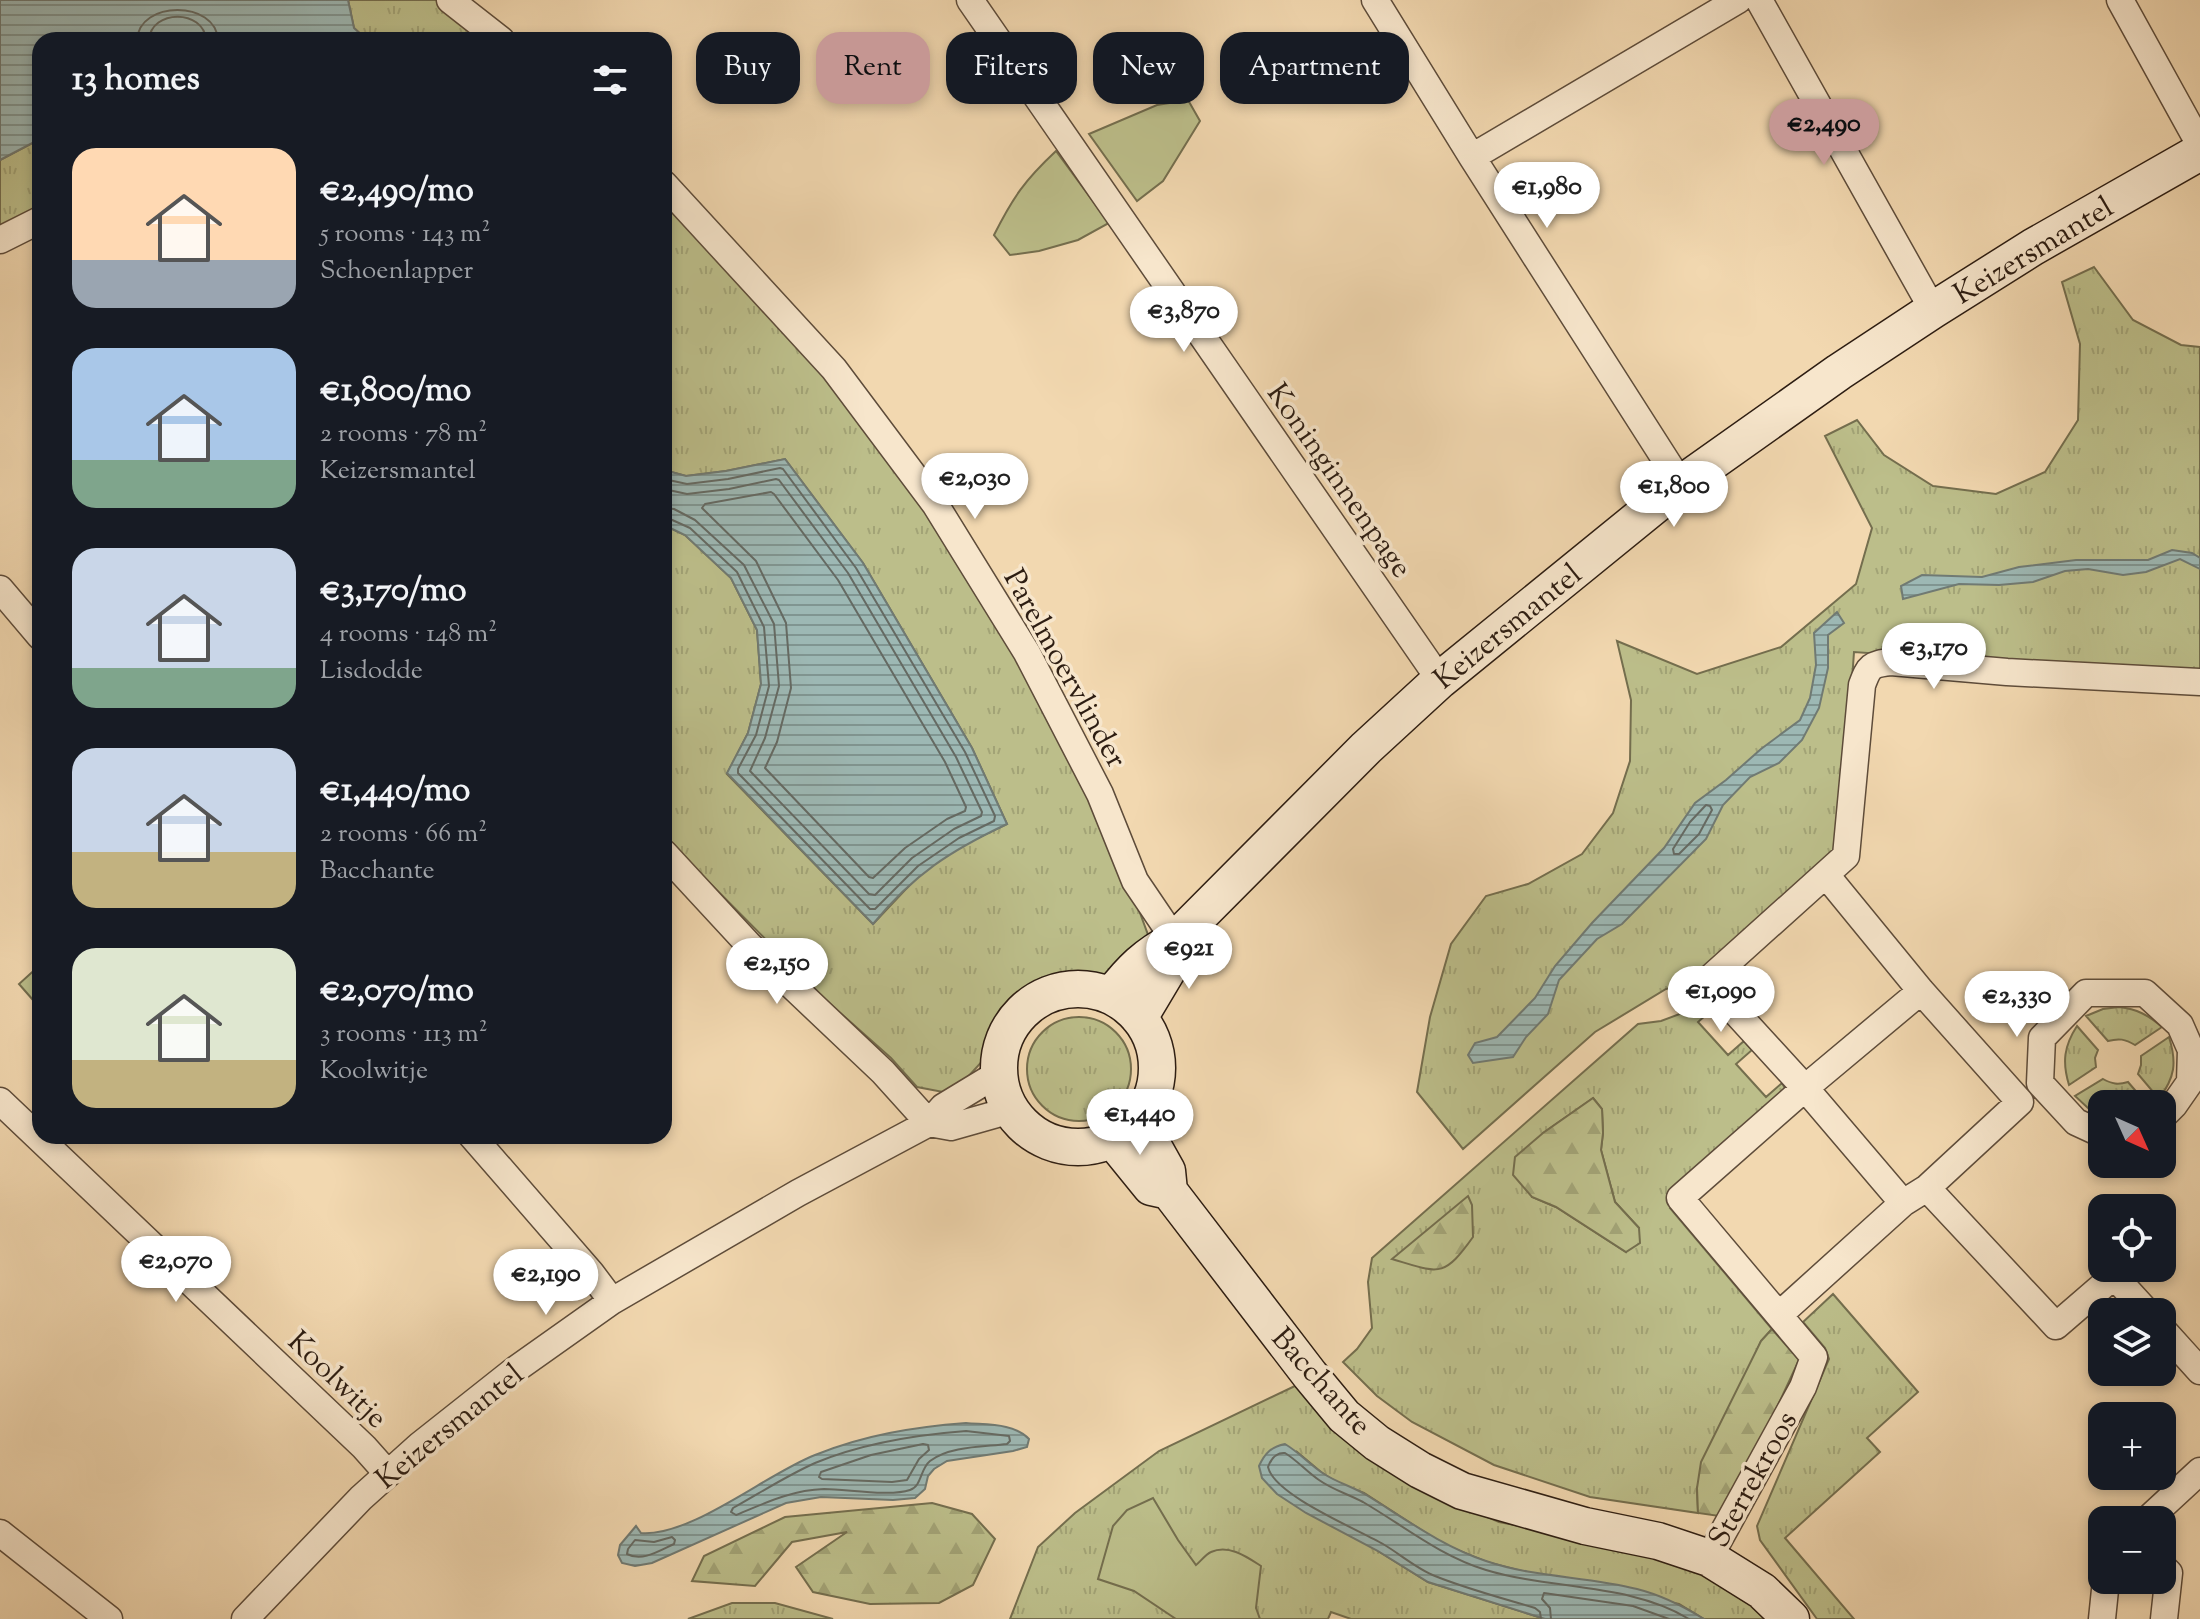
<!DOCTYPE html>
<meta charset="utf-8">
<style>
:root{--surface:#171b24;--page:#242831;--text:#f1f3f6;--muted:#9ea1a6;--accent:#c59692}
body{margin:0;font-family:"Sorts Mill Goudy",serif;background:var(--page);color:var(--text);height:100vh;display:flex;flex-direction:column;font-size:30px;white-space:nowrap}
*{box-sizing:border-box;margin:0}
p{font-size:26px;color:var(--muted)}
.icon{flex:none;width:44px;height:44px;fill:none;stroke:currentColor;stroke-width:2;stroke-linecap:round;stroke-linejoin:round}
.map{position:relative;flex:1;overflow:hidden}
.details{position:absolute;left:32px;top:32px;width:640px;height:1112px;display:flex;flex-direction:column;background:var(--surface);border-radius:24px;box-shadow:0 4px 12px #0003}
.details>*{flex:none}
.top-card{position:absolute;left:696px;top:32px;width:760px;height:72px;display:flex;gap:16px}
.needle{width:52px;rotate:135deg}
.buttons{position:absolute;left:2088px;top:1090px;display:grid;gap:16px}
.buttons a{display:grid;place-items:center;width:88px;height:88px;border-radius:16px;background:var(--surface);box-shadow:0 4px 12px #0003;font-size:40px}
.price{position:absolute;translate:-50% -68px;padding:0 18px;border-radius:28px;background:#fff;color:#222;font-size:26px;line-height:52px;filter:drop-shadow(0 2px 4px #0008)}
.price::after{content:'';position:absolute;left:50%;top:48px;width:24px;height:18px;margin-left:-12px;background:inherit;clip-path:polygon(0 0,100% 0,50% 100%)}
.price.active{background:var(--accent);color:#111}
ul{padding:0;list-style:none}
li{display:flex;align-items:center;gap:24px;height:200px;padding:0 40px}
li span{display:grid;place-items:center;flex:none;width:224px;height:160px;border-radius:24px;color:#555}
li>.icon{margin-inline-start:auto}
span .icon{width:96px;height:96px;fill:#fffc;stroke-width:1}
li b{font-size:34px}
h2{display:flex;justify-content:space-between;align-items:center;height:96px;padding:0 40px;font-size:34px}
.tag{padding:0 28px;border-radius:24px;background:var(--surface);box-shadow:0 4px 12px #0003;font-size:28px;line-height:72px}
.tag.active{background:var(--accent);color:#111}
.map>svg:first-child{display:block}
.grass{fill:url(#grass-tufts);stroke:#746e4e;stroke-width:2;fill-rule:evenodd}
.forest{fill:url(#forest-firs);stroke:#746e4e;stroke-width:2}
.park{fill:#bcbe8a;stroke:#746e4e;stroke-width:2}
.water{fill:url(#water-rules);stroke:#707a73;stroke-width:2}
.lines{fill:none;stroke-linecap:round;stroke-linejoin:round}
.shore{stroke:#656a63;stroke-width:2}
.street-casing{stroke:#5e4c3a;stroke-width:29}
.secondary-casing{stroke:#2d1d12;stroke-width:39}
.street{stroke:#f7e6cc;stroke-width:26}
.secondary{stroke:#f7e6cc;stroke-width:36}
.labels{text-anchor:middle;stroke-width:7;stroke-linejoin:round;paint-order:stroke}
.street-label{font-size:30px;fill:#2d1d12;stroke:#f7e6cc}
</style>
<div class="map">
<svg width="2200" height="1619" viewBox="0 0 2200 1619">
<defs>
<pattern id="grass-tufts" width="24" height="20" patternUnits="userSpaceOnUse" patternTransform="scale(2)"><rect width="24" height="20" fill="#bcbe8a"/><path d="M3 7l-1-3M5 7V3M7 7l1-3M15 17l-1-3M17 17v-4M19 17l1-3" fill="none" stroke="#a2a376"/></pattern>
<pattern id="forest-firs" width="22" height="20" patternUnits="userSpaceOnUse" patternTransform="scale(2)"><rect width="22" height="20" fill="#bcbe8a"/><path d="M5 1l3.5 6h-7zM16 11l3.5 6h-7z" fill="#a2a376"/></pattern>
<pattern id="water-rules" width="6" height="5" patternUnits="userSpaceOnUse" patternTransform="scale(2)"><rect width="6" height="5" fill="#9db8b4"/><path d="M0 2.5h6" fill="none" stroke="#809591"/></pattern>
</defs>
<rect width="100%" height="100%" fill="#f2d8b0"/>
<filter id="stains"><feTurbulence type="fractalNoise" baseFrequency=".0025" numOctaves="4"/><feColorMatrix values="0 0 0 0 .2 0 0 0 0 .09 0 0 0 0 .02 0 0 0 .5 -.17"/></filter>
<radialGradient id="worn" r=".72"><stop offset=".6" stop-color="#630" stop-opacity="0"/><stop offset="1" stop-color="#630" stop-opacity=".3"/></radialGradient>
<path class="grass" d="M348 0H445L480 40H367L354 28Z
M40 139V208L0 228V160Z
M664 191 820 362 987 597 1122 864 1151 943 1106 976 1078 971 1048 979 1003 1013 992 1036 987 1056 966 1079 943 1092 917 1087 891 1058 828 1002 664 837V525L685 535 731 578 757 630 761 684 748 733 727 774 873 924 922 872 963 845 1007 824 972 748 863 563 785 459 726 471 686 476 664 470Z
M2094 267 2133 320 2181 345 2200 347V676L1854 652 1840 852 1694 983 1666 989 1595 1032 1463 1149 1417 1092 1430 1017 1451 944 1486 896 1528 884 1582 854 1613 813 1630 761 1631 700 1617 641 1697 674 1781 647 1856 584 1872 528 1825 436 1857 420 1884 455 1933 486 1996 494 2045 472 2078 420 2080 344 2062 282Z
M1711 1005 1714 1008 1698 1022 1728 1055 1744 1041 1752 1050 1736 1064 1766 1097 1782 1083 1786 1090 1785 1095 1670 1208 1772 1329 1761 1341 1697 1488 1698 1513 1590 1497 1494 1465 1412 1422 1377 1396 1343 1362 1357 1349 1372 1328 1368 1282 1372 1258 1638 1024 1661 1021 1693 1009ZM1593 1098 1602 1109 1603 1133 1601 1150 1615 1202 1639 1228 1626 1252 1556 1207 1532 1197 1543 1133Z
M2119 1007C2137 1009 2148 1015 2162 1027L2135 1045C2125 1039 2119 1038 2108 1041L2086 1016 2103 1009Z
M1027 1069a52 52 0 1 1 104 0a52 52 0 1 1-104 0Z
M2077 1026 2098 1050 2095 1058 2096 1067 2069 1085C2062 1062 2064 1046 2077 1026Z
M2169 1037C2177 1063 2175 1077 2159 1099L2138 1074 2141 1065V1056Z
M2103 1079C2112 1084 2118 1085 2128 1082L2147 1104H2102V1115L2089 1109 2075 1096Z
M1833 1294 1918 1392 1867 1438 1880 1452 1785 1538 1854 1619H1817L1760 1540 1757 1526 1829 1359 1825 1348 1803 1322Z
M1297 1385 1424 1490 1499 1522 1587 1539 1676 1561 1723 1580 1774 1619H1704L1679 1604 1530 1573 1487 1562 1443 1544 1364 1493 1338 1483 1321 1472 1296 1451 1378 1551 1428 1582 1545 1619H1351L1331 1612 1328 1619H1010L1038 1547 1075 1513 1159 1451Z
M732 1603H775L833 1619H688Z"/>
<path class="forest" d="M1593 1098 1602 1109 1603 1133 1601 1150 1615 1202 1639 1228 1640 1243 1626 1252 1556 1207 1532 1197 1513 1175 1515 1157 1543 1133Z
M1468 1196 1472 1205 1473 1237C1443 1279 1439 1273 1392 1259Z
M1772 1329 1799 1360 1726 1517 1698 1513 1697 1488 1701 1462 1761 1341Z
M932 1503 972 1514 995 1539 973 1585 939 1603 870 1604 813 1592 796 1567 847 1532 792 1542 755 1586 692 1581 704 1556 785 1517Z"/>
<path class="park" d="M1188 100 1200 121 1163 181 1137 201 1089 134 1157 105Z
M1056 151 1109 223 1078 240 1039 251 1010 255 994 235C1013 197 1025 180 1056 151Z
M40 965V1008L19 984Z
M1153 1498 1178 1540 1196 1565C1200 1562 1206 1554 1211 1552 1229 1544 1247 1557 1261 1566L1256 1608 1260 1619H1176L1134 1591 1098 1579 1113 1526 1127 1510Z"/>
<path class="water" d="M0 0H348L354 28 367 40H214L180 35 141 40H40V139L0 160Z
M785 459 863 563 972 748 1007 824C950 851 914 874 873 924L727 773 748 733 761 684 757 630 731 578 685 535 664 525V470L686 476 726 471Z
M2172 550 2192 553 2200 558V569L2180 559 2146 572 2123 575 2088 569 2065 571 2033 582 1999 585 1959 584 1903 599 1901 586 1922 575 1982 577 2019 567 2076 560H2148Z
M1837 612 1844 623 1828 635V668L1819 708 1802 740 1779 763 1750 777 1723 805 1706 839 1622 924 1597 939 1559 980 1548 1014 1526 1037 1513 1057 1473 1063 1468 1055 1475 1043 1497 1037 1535 998 1555 966 1592 923 1664 848 1695 803 1726 780 1761 749 1800 720 1810 698 1816 665 1814 633Z
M966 1423C987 1425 1014 1423 1029 1439L1027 1447 1013 1451 947 1461 934 1469 928 1476 925 1489 915 1498 893 1500 821 1497 786 1503 652 1563 635 1566 622 1563 618 1555 620 1545 636 1526 641 1533C691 1537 766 1474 815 1455 864 1435 914 1427 966 1423Z
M1285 1444C1300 1453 1310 1465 1324 1474 1338 1483 1354 1487 1368 1496 1407 1520 1442 1546 1486 1561 1535 1578 1587 1576 1637 1589 1661 1595 1683 1606 1704 1619H1545L1428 1582 1378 1551 1306 1513 1277 1494 1262 1478 1259 1466C1265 1453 1271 1447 1285 1444Z"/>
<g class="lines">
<path class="shore" d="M137 40C139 0 216 0 218 40
M149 40C151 9 204 9 206 40
M664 479 687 484 728 479 780 468 783 469 856 568 965 752 995 816 994 821 959 838 918 866 875 909H870L738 773V769L756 735 769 686 764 627 737 572 690 528 670 519 664 518
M664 489 687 494 729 489 776 479 779 480 848 573 956 757 982 812 981 816 954 829 912 858 875 895 869 894 750 771 765 738 779 686 774 624 744 565 695 520 674 509 664 508
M771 492 774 494 838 580 945 762 966 807 965 811 947 819 905 848 873 878 869 877 765 768 777 742 791 688 786 623 756 561 702 508 705 504Z
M1706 805 1710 806 1712 810 1699 834 1679 854H1674L1673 849 1690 822Z
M966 1431 1009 1436 1010 1441 1007 1444C983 1447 950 1446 930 1461 920 1469 922 1486 910 1490 889 1497 847 1489 824 1489 792 1490 765 1503 736 1515L731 1512 733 1508C760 1493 786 1476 815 1463 863 1443 914 1435 966 1431Z
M923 1444 928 1445 929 1450 919 1459 907 1480 892 1482 822 1479 819 1477 821 1472 871 1455Z
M672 1537 675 1540 674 1544C659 1551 642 1562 627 1554L628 1549 635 1540 654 1542Z
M1541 1619 1540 1612 1535 1608C1502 1598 1467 1589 1435 1576 1417 1569 1400 1554 1383 1544 1357 1529 1274 1495 1268 1467 1271 1459 1276 1452 1285 1453 1298 1461 1307 1472 1319 1480 1333 1490 1348 1494 1363 1502 1404 1526 1440 1556 1486 1570 1552 1590 1630 1583 1689 1619
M1551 1619 1550 1608 1542 1599 1544 1593 1633 1606 1669 1619"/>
<defs>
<path id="street" d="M450 0 501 40
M970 0 1440 680
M1375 0 1472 157 1681 484
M1759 0 1933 310
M2120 0 2200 145
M1472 157 1738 0
M664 184 834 369 935 504 1027 653 1100 794 1135 881 1175 940
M0 240 40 220
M0 589 40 636
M664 853 750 946 883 1072 929 1123
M0 1101 364 1447 388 1474
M929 1123 951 1127 1011 1110
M2102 1134 2076 1122 2040 1083 2042 1038 2086 993H2145L2180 1025 2191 1050 2190 1082 2174 1105 2162 1117
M472 1136 591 1273 612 1301
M1927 1188 2056 1326 2114 1276 2147 1312
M1903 1203 1805 1088 1707 981 1846 856 1862 685C1869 666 1871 664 1891 662L2007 672 2200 682
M1779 1315 1903 1203 1927 1188 2020 1102 1921 991 1826 875
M2162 1329 2200 1371
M2147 1520 2200 1471
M0 1533 109 1619
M1709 1558 1803 1387 1814 1357 1680 1198 1805 1088 1921 991
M2162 1566 2169 1573 2164 1619
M245 1619 361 1498 420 1445 516 1369 612 1301 798 1193 929 1123 943 1107 999 1073
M2102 1619 2106 1580"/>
<path id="secondary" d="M999 1068a79 79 0 1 1 158 0a79 79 0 1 1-158 0Z
M1111 996C1131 970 1146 955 1175 940L1366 748 1440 680 1681 484 1839 372 1933 310 2033 247 2200 152
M1139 1018 1170 966 1175 940
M1138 1119 1167 1171 1169 1191 1310 1375 1344 1416 1377 1443 1420 1470 1462 1491 1585 1526 1658 1541 1709 1558 1762 1591 1791 1619
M1112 1139 1151 1187 1169 1191"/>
</defs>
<use href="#street" class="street-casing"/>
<use href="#secondary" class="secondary-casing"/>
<use href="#street" class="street"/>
<use href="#secondary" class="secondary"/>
</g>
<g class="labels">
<g class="street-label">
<text transform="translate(2033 250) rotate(-31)" y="10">Keizersmantel</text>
<text transform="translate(1340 480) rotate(55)" y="10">Koninginnenpage</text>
<text transform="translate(1507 626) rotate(-39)" y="10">Keizersmantel</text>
<text transform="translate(1066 668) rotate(61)" y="10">Parelmoervlinder</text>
<text transform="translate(338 1379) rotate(44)" y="10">Koolwitje</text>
<text transform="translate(1322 1381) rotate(48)" y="10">Bacchante</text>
<text transform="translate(449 1426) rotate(-39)" y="10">Keizersmantel</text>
<text transform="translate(1752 1479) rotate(-61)" y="10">Sterrekroos</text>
</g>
</g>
<rect width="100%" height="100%" filter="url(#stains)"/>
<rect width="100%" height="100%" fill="url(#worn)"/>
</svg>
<div class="buttons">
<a><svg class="needle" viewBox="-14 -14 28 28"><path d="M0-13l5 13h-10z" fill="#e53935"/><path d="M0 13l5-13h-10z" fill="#9ea1a6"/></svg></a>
<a><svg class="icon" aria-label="locate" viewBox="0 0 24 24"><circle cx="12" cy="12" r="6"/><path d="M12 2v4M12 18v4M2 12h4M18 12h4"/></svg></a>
<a><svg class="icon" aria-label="layers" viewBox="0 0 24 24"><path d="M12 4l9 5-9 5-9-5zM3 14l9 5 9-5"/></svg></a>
<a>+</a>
<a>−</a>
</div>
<b class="price active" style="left:1824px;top:167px">€2,490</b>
<b class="price" style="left:1547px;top:230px">€1,980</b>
<b class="price" style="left:1184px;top:354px">€3,870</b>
<b class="price" style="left:975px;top:521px">€2,030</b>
<b class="price" style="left:1674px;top:529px">€1,800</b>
<b class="price" style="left:1934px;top:691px">€3,170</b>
<b class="price" style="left:1189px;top:991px">€921</b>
<b class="price" style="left:777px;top:1006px">€2,150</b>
<b class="price" style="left:1721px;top:1034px">€1,090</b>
<b class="price" style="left:2017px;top:1039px">€2,330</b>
<b class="price" style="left:1140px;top:1157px">€1,440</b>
<b class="price" style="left:176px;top:1304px">€2,070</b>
<b class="price" style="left:546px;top:1317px">€2,190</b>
<div class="top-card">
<a class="tag">Buy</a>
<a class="tag active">Rent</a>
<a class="tag">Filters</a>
<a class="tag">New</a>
<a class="tag">Apartment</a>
</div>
<section class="details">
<h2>13 homes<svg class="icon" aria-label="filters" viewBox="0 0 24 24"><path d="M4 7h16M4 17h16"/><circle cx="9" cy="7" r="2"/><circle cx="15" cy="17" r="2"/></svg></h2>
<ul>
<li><span style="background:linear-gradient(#ffd9b3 70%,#9aa5b1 0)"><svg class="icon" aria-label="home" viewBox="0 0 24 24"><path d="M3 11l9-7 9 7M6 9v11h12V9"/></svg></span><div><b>€2,490/mo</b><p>5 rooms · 143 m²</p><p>Schoenlapper</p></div></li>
<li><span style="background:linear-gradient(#a9c7e8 70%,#7fa58c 0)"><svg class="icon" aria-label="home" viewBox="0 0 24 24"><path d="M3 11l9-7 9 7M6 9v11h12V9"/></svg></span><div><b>€1,800/mo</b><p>2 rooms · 78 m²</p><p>Keizersmantel</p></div></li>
<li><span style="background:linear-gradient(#c9d6e8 75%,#7fa58c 0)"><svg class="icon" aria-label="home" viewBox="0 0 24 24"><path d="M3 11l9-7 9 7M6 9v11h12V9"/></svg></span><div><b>€3,170/mo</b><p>4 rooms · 148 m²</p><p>Lisdodde</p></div></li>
<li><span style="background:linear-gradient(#c9d6e8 65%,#c2b280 0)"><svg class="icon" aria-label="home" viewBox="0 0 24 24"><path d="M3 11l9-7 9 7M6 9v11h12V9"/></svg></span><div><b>€1,440/mo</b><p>2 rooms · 66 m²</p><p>Bacchante</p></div></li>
<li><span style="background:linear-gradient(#dfe7d0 70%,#c2b280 0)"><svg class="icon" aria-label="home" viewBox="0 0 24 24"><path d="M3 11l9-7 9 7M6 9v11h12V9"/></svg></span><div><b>€2,070/mo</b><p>3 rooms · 113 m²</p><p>Koolwitje</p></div></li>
</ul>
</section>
</div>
